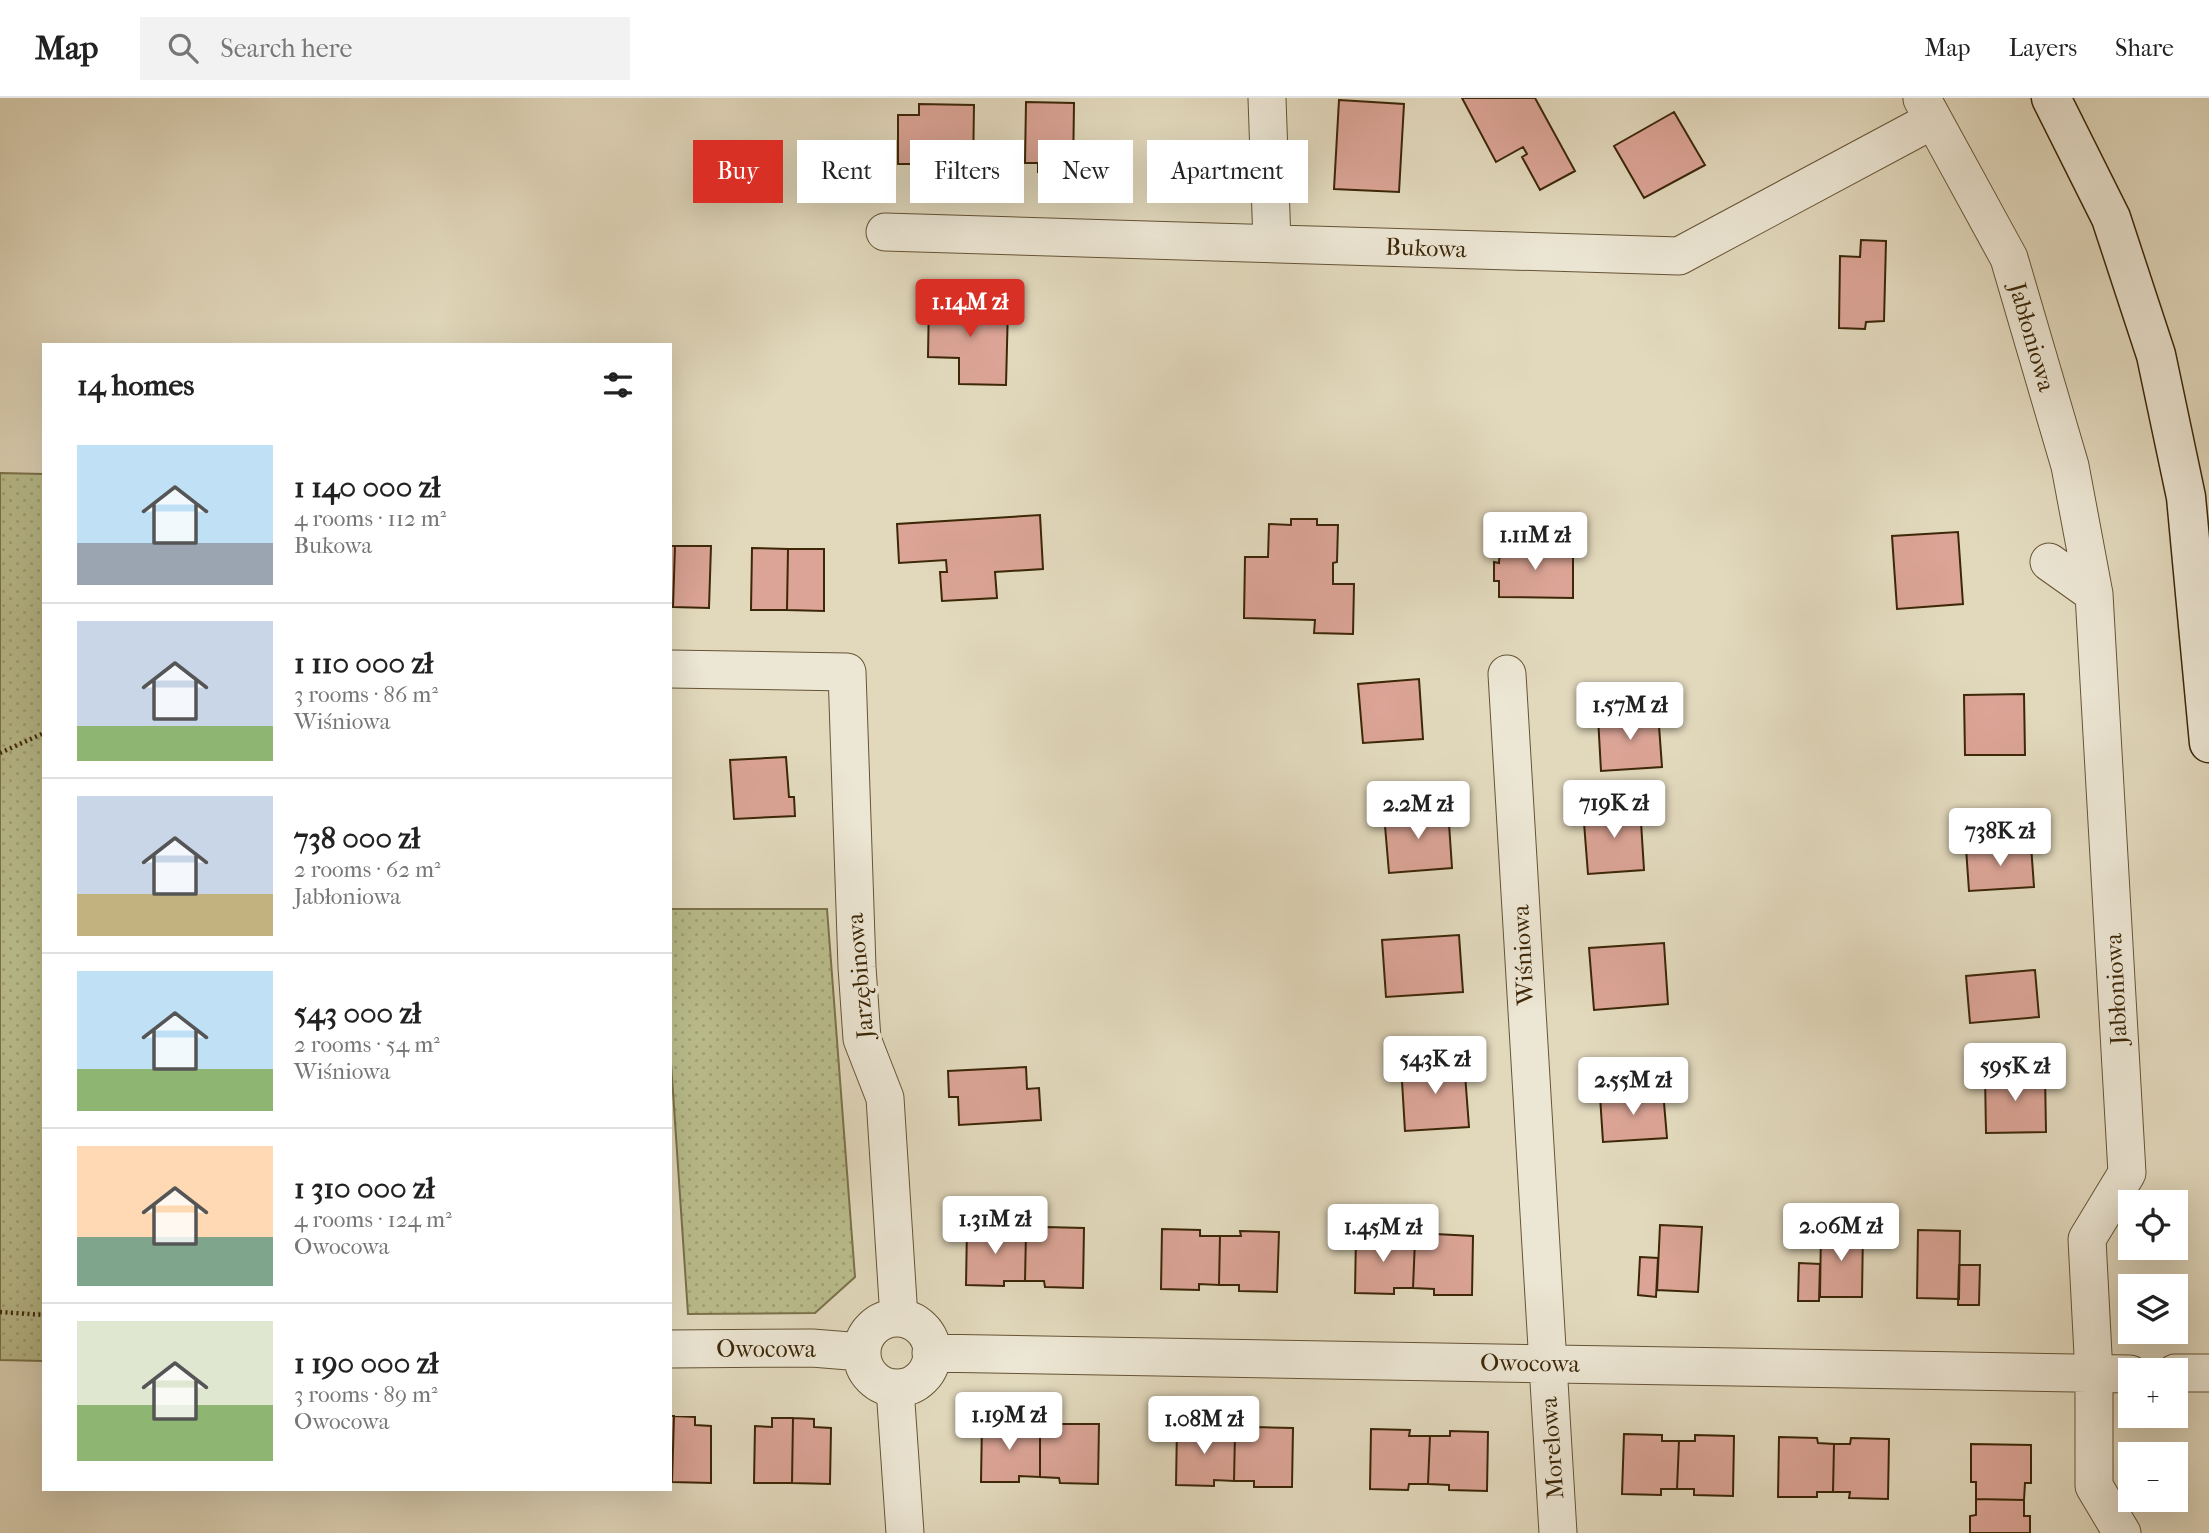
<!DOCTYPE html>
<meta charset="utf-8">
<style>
:root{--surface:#fff;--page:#f2f2f2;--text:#222;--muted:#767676;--line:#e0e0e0;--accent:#d93025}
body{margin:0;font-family:"IM FELL French Canon",serif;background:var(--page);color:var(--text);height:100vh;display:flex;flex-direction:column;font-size:26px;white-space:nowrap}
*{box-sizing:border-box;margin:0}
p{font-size:23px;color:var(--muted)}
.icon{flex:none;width:38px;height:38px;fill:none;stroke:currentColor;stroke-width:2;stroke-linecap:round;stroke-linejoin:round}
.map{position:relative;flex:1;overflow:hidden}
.panel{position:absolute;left:42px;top:245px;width:630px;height:1148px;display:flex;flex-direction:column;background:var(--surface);border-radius:0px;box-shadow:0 7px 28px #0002}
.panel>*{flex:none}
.banner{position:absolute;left:693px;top:42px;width:665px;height:63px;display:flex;gap:14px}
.buttons{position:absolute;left:2118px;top:1092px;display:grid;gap:14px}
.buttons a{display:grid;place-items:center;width:70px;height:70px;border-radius:0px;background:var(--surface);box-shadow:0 7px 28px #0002;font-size:35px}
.price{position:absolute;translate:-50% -60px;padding:0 16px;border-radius:7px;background:#fff;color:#222;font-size:23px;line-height:46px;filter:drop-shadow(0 2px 4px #0008)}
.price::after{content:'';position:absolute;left:50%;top:42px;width:21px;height:16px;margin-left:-10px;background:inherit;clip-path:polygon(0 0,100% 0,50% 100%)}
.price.current{background:var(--accent);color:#fff}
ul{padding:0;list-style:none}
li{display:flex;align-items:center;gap:21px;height:175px;padding:0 35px}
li+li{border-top:2px solid var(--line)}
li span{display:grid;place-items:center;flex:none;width:196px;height:140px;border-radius:0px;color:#555}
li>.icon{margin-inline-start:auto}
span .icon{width:84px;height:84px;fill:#fffc;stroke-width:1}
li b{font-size:30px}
h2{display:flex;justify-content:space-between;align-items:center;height:84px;padding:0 35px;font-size:30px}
.chip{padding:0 24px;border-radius:0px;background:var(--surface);box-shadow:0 7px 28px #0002;font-size:24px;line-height:63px}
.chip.current{background:var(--accent);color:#fff}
header{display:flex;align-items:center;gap:42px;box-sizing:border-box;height:98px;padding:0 35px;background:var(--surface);border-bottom:2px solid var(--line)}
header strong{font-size:33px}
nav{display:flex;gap:38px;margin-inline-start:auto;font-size:24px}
.search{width:490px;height:63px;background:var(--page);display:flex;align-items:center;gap:18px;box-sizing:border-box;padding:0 24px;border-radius:0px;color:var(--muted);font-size:26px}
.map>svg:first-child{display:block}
.grass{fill:url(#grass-dots);stroke:#7b724a;stroke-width:2}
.building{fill:#dba496;stroke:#3c2707;stroke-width:2}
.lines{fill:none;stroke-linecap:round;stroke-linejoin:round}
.street-casing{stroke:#665434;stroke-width:39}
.secondary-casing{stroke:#3c2707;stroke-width:41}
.path{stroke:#3c2707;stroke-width:4.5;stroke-dasharray:2 3.5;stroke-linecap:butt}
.street{stroke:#ece6d4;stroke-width:37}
.secondary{stroke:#ece6d4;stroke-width:38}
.labels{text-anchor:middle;stroke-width:7;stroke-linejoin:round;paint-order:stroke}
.street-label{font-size:24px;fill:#3c2707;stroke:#ece6d4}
</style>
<header>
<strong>Map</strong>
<div class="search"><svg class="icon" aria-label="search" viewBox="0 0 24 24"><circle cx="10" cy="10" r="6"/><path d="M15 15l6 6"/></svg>Search here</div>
<nav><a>Map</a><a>Layers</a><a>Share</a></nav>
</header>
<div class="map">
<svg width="2209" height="1435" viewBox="0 0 2209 1435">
<defs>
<pattern id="grass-dots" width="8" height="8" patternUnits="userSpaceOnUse" patternTransform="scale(1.75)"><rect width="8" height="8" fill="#babd8c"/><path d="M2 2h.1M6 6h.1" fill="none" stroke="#a1a277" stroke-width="1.8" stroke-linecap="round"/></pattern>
</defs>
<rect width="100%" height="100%" fill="#e2d9bd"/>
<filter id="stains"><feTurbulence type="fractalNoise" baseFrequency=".00286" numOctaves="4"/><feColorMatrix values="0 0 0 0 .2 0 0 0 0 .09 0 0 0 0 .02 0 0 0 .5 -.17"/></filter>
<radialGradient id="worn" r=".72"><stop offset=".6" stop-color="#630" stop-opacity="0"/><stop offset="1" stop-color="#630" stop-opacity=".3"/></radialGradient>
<path class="grass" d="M0 375 44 376V1263L0 1262Z
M670 811H827L855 1179 815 1215 688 1216 670 950Z"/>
<path class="building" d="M1462 0H1535L1575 73 1540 92 1522 59 1527 56 1523 49 1496 64Z
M1339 2 1404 6 1399 94 1334 91Z
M1026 4 1074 5 1073 75 1038 74V65H1025Z
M919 6 974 7 973 73 918 72V66H898V17H919Z
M1674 14 1705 67 1644 100 1614 48Z
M1861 142 1886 143 1884 223 1866 224 1865 231 1839 230 1840 158 1860 159Z
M929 199 961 200V208L1008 209 1006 287 959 286V260L928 259Z
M1040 417 1043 471 995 474 997 500 942 503 940 474H947L946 462 899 465 897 426Z
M1291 421H1317V427H1338L1337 464 1333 465V486H1354L1353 536 1314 535 1315 522 1244 520 1245 459H1268L1269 426 1291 427Z
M1958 434 1963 506 1897 511 1892 438Z
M670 448H675L673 509H670Z
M675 448H711L709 510 673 509Z
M1500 448 1573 450V500L1499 499V483H1494V464L1499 465Z
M752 450 788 451 787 512H751Z
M788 451H824V513L787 512Z
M1419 581 1423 641 1363 645 1358 586Z
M2024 596 2025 657H1965L1964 597Z
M1628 598 1629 616 1591 619 1590 601Z
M1658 614 1662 669 1601 673 1598 619Z
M786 659 789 699H794L795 718 734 721 730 662Z
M1640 708 1644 772 1588 776 1583 712Z
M1448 711 1452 770 1389 775 1384 716Z
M2031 747 2034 789 1969 793 1966 750Z
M1459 837 1463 894 1386 899 1382 842Z
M1664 845 1668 906 1594 912 1589 850Z
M2035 872 2039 919 1970 925 1966 878Z
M1464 963 1469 1029 1405 1033 1401 967Z
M1026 969 1027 991 1039 990 1041 1022 959 1027 958 999H949L948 973Z
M2045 975 2046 1034 1986 1035 1985 976Z
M1634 977 1635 995 1594 998 1593 980Z
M1663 993 1667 1040 1603 1044 1600 998Z
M1660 1127 1702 1129 1698 1194 1657 1192Z
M967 1128H1006L1005 1134H1026L1025 1183H1004V1188L966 1187Z
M1045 1129 1084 1130 1083 1190 1045 1189 1044 1183H1025L1026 1134 1045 1135Z
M1821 1130 1863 1131 1862 1199H1820Z
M1162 1131 1200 1132V1138H1220L1219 1187 1199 1186V1192L1161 1191Z
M1918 1132 1960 1133 1959 1201 1917 1200Z
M1240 1133 1279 1134 1277 1194 1239 1193V1187H1219L1220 1138H1241Z
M1356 1135 1395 1136V1142H1415L1413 1190H1394V1196L1355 1195Z
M1435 1136 1473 1138 1472 1197H1434V1191L1413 1190 1415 1142H1435Z
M1640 1159 1658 1160 1656 1199 1638 1197Z
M1799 1165 1820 1166 1819 1203H1798Z
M1959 1167H1980L1979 1207H1958Z
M670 1318H674L672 1384H670Z
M674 1318 695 1319V1327L711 1328V1385L672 1384Z
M772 1320H793L792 1385H754L755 1328 772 1329Z
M793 1320 814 1321V1329L831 1330 830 1386 792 1385Z
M982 1324 1020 1325V1331H1040V1379L1019 1378V1384H981Z
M1061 1326H1099L1098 1386 1060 1385 1059 1380 1040 1379V1331H1061Z
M1177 1328 1215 1329V1334L1235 1335 1234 1383 1214 1382V1388L1176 1387Z
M1255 1329 1293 1330 1292 1389H1254V1383H1234L1235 1335H1255Z
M1371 1331 1410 1332 1409 1338H1430L1428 1386H1409L1408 1392 1370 1391Z
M1450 1333 1488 1334 1487 1393 1449 1392V1387L1428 1386 1430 1338H1450Z
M1624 1336 1662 1337V1343H1679L1677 1391H1661V1397L1622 1396Z
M1695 1337 1734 1338 1733 1398 1694 1397V1391H1677L1679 1343H1695Z
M1779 1339 1817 1340 1818 1345 1834 1346 1833 1394H1817V1399H1778Z
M1851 1340 1889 1341 1888 1401 1849 1400 1850 1394H1833L1834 1346H1850Z
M1971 1346 2031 1347V1385H2025L2024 1402 1976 1401V1384H1971Z
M1976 1401 2024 1402V1418H2030V1435H1970V1418L1976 1417Z"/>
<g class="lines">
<defs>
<path id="street" d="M1267 0 1272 145
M1922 1 2009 160 2070 368 2094 496
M885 134 1679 158 1933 22
M2049 464 2094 496 2127 1075 2087 1141 2094 1276V1388L2122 1435
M670 571 847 574 857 869 862 941 885 1000 899 1220
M1507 576 1558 1435
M862 1255a35 35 0 1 1 70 0a35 35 0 1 1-70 0Z
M670 1251 812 1250 862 1254
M931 1255 2130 1276
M2175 1275H2209
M895 1290 905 1435"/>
<path id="secondary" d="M2051 0 2111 120 2156 257 2186 399 2209 645"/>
</defs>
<use href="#street" class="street-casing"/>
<use href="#secondary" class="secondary-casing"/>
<path class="path" d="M0 655 44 635
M0 1214 44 1217"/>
<use href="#street" class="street"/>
<use href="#secondary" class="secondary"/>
</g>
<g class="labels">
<g class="street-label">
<text transform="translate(1426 150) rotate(2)" y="8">Bukowa</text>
<text transform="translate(2032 239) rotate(74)" y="8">Jabłoniowa</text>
<text transform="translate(1523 857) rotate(-93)" y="8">Wiśniowa</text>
<text transform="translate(860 878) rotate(-95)" y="8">Jarzębinowa</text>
<text transform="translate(2116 891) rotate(-93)" y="8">Jabłoniowa</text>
<text x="766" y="1259">Owocowa</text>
<text transform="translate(1530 1265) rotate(1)" y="8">Owocowa</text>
<text transform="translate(1552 1350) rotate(-94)" y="8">Morelowa</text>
</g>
</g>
<rect width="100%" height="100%" filter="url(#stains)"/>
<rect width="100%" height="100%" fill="url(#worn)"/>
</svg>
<div class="buttons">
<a><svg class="icon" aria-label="locate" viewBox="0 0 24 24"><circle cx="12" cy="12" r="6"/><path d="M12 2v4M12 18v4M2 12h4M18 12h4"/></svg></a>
<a><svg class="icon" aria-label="layers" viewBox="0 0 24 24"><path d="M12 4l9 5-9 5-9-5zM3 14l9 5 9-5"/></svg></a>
<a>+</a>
<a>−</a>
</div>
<b class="price current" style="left:970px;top:241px">1.14M zł</b>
<b class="price" style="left:1535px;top:474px">1.11M zł</b>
<b class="price" style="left:1630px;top:644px">1.57M zł</b>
<b class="price" style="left:1614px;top:742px">719K zł</b>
<b class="price" style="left:1418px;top:743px">2.2M zł</b>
<b class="price" style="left:2000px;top:770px">738K zł</b>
<b class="price" style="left:1435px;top:998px">543K zł</b>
<b class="price" style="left:2015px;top:1005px">595K zł</b>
<b class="price" style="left:1633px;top:1019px">2.55M zł</b>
<b class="price" style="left:995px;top:1158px">1.31M zł</b>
<b class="price" style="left:1841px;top:1165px">2.06M zł</b>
<b class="price" style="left:1383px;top:1166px">1.45M zł</b>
<b class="price" style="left:1009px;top:1354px">1.19M zł</b>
<b class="price" style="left:1204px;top:1358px">1.08M zł</b>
<div class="banner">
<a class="chip current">Buy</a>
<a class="chip">Rent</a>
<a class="chip">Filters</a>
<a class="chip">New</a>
<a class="chip">Apartment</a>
</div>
<section class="panel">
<h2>14 homes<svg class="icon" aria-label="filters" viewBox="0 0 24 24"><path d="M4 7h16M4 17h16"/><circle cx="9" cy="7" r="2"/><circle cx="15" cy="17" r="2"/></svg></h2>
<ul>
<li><span style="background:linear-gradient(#bfe0f5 70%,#9aa5b1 0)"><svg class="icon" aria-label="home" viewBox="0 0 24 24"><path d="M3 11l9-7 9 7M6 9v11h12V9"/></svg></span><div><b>1 140 000 zł</b><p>4 rooms · 112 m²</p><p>Bukowa</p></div></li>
<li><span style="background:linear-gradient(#c9d6e8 75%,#8fb573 0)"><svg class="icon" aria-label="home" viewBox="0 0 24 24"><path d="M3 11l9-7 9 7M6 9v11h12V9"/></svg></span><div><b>1 110 000 zł</b><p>3 rooms · 86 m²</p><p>Wiśniowa</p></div></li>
<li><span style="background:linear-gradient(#c9d6e8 70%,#c2b280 0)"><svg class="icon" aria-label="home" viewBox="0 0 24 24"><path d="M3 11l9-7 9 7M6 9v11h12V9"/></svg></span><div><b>738 000 zł</b><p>2 rooms · 62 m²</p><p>Jabłoniowa</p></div></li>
<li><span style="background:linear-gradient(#bfe0f5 70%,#8fb573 0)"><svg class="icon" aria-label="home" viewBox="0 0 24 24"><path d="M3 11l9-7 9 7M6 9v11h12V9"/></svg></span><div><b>543 000 zł</b><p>2 rooms · 54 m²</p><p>Wiśniowa</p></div></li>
<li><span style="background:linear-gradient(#ffd9b3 65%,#7fa58c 0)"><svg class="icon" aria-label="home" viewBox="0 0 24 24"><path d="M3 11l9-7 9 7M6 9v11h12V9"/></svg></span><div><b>1 310 000 zł</b><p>4 rooms · 124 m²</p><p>Owocowa</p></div></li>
<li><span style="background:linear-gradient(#dfe7d0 60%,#8fb573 0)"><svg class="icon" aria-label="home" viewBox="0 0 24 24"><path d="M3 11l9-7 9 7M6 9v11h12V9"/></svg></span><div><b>1 190 000 zł</b><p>3 rooms · 89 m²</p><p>Owocowa</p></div></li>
</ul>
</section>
</div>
